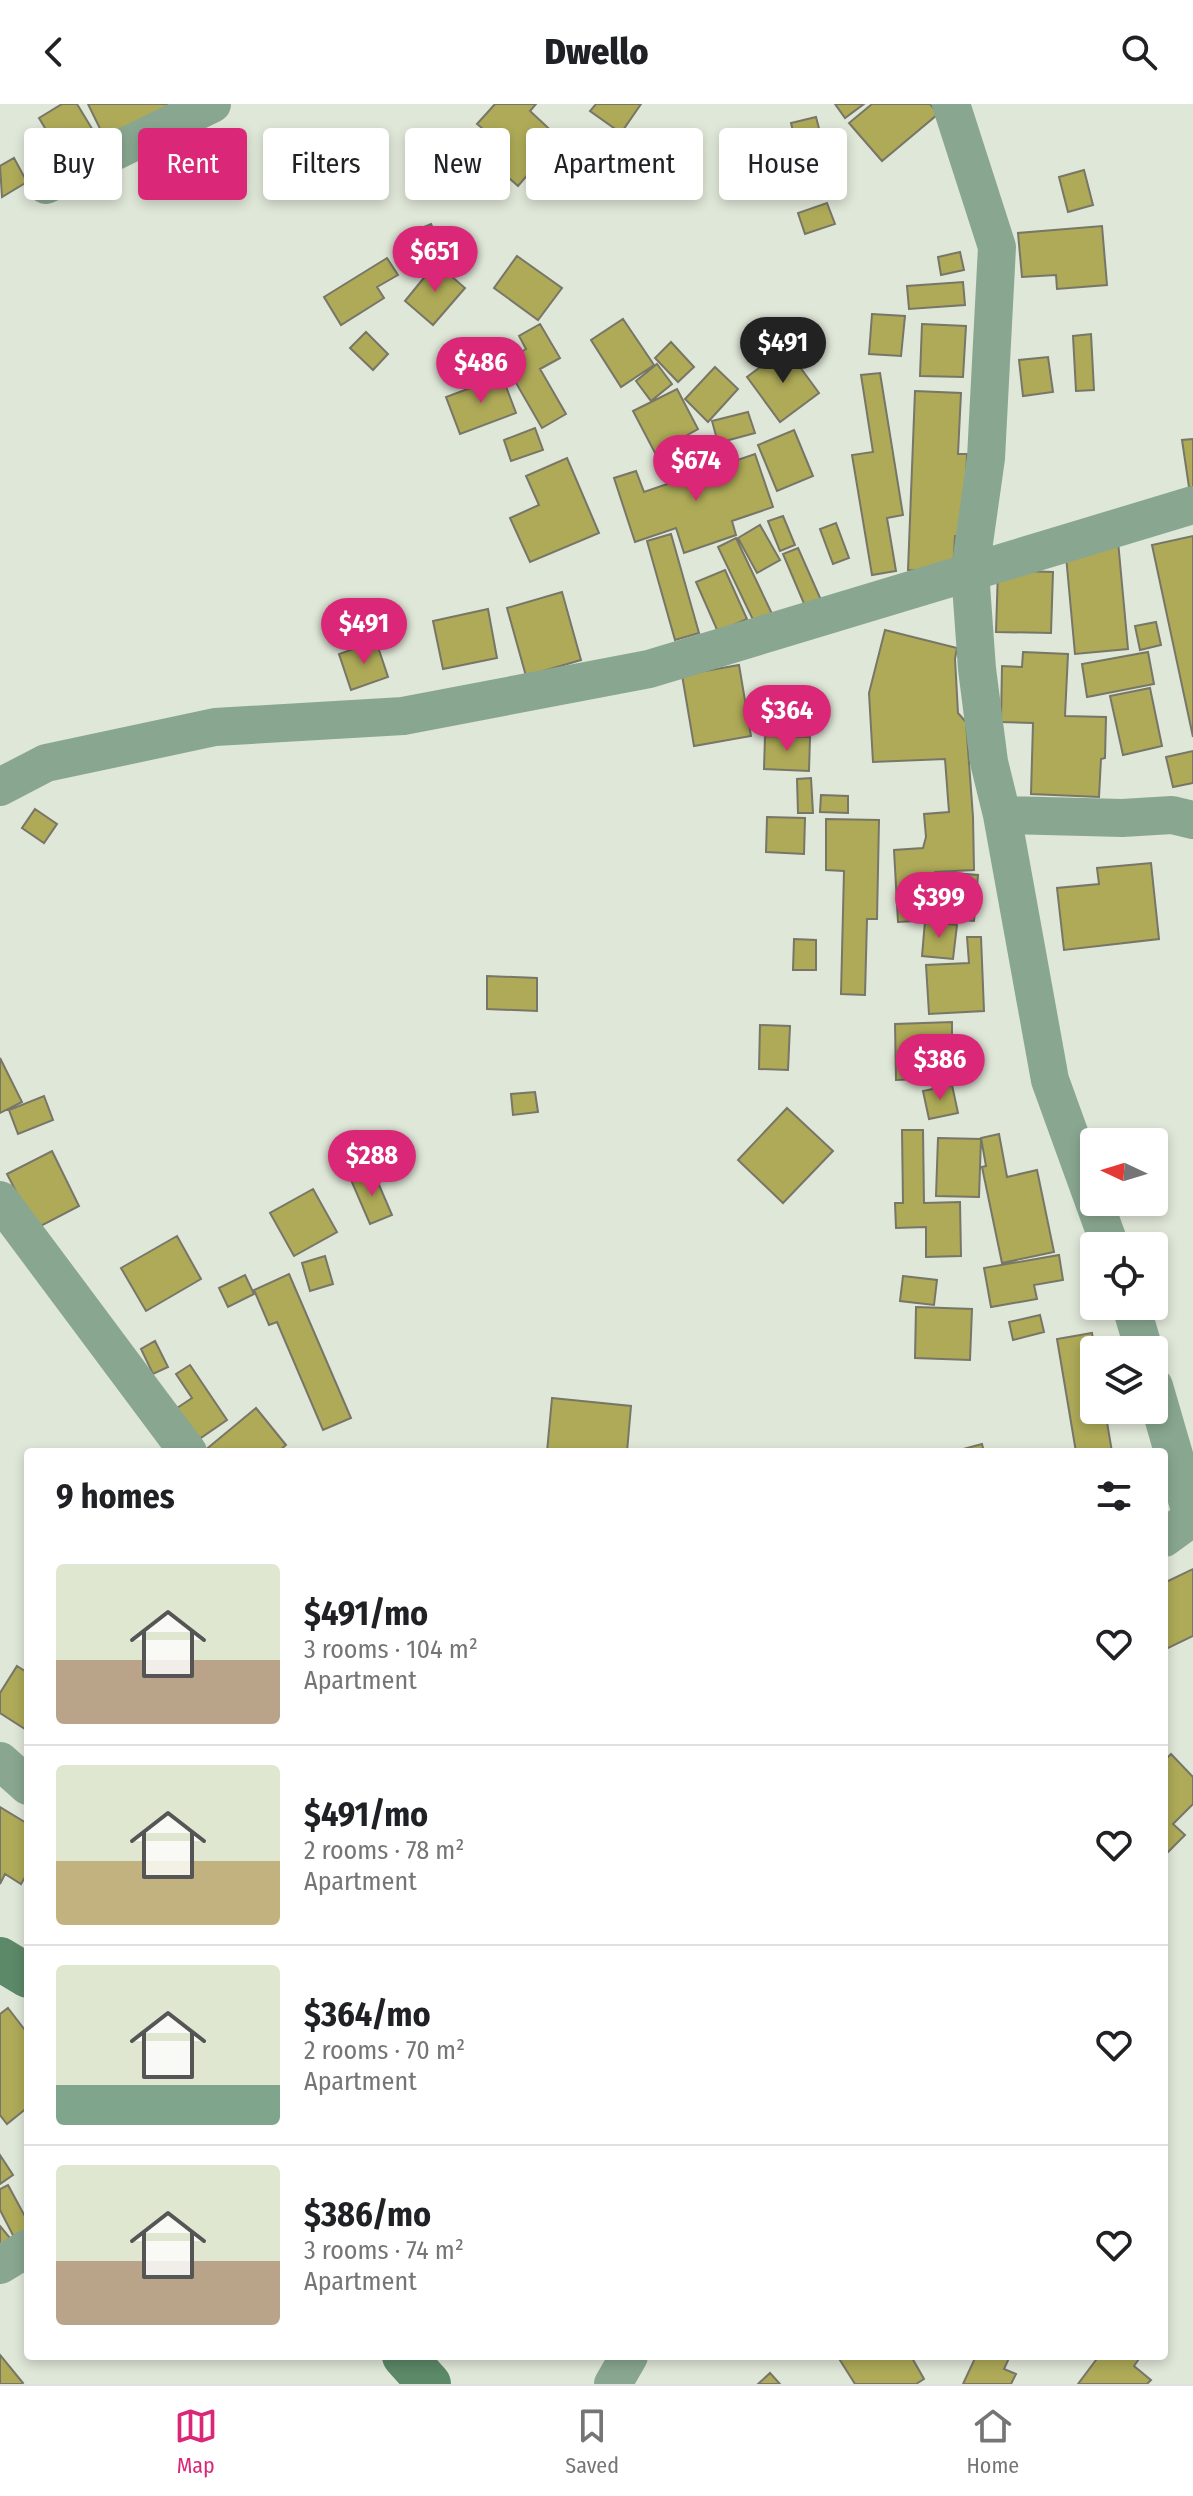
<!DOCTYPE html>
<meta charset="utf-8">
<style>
:root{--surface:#fff;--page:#f2f2f2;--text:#202124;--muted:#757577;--line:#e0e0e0;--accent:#db2777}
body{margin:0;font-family:"Fira Sans Condensed",sans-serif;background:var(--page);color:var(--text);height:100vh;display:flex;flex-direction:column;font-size:30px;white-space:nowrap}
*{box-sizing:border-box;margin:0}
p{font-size:26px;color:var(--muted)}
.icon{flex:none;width:44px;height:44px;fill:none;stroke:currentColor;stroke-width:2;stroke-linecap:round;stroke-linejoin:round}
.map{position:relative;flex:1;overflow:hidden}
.drawer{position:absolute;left:24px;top:1344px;width:1144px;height:912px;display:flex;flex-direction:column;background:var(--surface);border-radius:8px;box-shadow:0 4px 12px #0003}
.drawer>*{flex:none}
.guide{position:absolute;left:24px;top:24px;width:1146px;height:72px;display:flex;gap:16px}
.needle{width:52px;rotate:274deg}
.tools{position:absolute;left:1080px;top:1024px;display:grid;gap:16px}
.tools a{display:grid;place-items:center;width:88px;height:88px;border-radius:8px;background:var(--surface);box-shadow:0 4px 12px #0003;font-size:40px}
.price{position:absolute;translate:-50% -68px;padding:0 18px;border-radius:28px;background:var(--accent);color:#fff;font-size:26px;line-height:52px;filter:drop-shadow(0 2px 4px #0008)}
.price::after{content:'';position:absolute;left:50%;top:48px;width:24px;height:18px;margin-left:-12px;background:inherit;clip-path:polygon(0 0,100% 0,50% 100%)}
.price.active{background:#222;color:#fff}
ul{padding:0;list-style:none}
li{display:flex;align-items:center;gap:24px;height:200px;padding:0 32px}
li+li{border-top:2px solid var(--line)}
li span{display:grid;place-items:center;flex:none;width:224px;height:160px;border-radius:8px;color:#555}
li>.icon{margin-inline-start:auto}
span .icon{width:96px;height:96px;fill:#fffc;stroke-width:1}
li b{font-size:34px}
h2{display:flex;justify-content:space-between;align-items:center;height:96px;padding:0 32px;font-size:34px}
.tag{padding:0 28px;border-radius:8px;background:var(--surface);box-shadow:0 4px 12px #0003;font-size:28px;line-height:72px}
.tag.active{background:var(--accent);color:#fff}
header{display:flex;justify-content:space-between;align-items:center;height:104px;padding:0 32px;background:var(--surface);font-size:36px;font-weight:800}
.tabs{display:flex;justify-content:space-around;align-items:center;height:112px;border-top:2px solid var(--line);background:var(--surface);font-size:22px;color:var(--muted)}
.tabs a{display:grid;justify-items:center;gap:4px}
.tabs .active{color:var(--accent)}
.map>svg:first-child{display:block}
.building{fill:#aeaa58;stroke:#777667;stroke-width:2}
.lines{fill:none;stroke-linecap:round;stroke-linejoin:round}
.minor{stroke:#89a790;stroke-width:38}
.secondary{stroke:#5c8968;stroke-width:44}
</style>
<header><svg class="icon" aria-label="back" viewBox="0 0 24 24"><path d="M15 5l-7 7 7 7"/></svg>Dwello<svg class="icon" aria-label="search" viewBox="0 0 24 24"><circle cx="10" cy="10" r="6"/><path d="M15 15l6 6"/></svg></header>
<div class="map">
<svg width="1193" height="2280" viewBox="0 0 1193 2280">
<rect width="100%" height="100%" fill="#dfe7d8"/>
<path class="building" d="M62 0H77L100 38 66 59 39 14Z
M88 0H182L108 41Z
M495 0H536L530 7 559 34 518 82 482 50 495 35 477 20Z
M596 0H641L621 29 590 7Z
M835 0H864L845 14Z
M872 0H930L938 10 882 57 849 19Z
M816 13 828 59 802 66 791 19Z
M42 32 63 62 47 73 26 43Z
M14 54 27 78 2 93 0 62Z
M1084 66 1093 101 1068 108 1059 73Z
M827 99 835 120 805 130 798 109Z
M431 120 441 144 409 156 400 133Z
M1102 122 1107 181 1057 185 1056 171 1022 173 1018 129Z
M960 148 964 166 941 171 938 153Z
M517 152 562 184 538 216 494 184Z
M387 154 398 171 377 183 384 194 341 221 324 193Z
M436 159 465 184 433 221 405 197Z
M963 178 965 201 909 205 907 182Z
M872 210 905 212 901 252 869 250Z
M623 215 654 261 621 283 591 236Z
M540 220 560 254 540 265 566 310 542 324 504 258 526 245 519 232Z
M922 220 966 222 963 273 920 272Z
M366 228 388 250 373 266 350 244Z
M1091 230 1094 286 1076 287 1073 232Z
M671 238 694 263 678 278 655 254Z
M786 244 819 289 780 318 747 273Z
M1048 253 1053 288 1023 292 1019 256Z
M657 260 672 280 651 297 636 277Z
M715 263 738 285 708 318 685 295Z
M880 269 903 411 887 414 896 467 872 471 852 351 873 348 861 271Z
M502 272 516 309 460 330 446 293Z
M677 285 698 325 655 349 633 307Z
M915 287 961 289 958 350H967L964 433 955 432 953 467 908 466Z
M748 308 755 329 718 339 712 317Z
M535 324 543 346 511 357 504 336Z
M794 326 813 372 777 387 758 341Z
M1193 335V383H1189L1182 336Z
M755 350 773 403 732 417 736 431 684 449 676 424 635 438 614 374 636 367 644 388Z
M567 354 599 429 530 458 510 414 539 401 526 372Z
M783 412 795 441 780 447 768 417Z
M836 419 849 454 833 460 820 425Z
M760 421 780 456 757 469 738 434Z
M671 430 699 529 675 536 647 437Z
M1193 432V633L1152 441Z
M736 434 774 514 756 522 718 443Z
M1118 437 1128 545 1075 550 1065 441Z
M798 444 821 496 805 502 783 450Z
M725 466 747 515 718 528 696 478Z
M998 466 1053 468 1051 529 996 528Z
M562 488 581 556 526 572 507 504Z
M488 505 497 554 443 565 433 517Z
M1156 518 1161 541 1140 546 1135 522Z
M885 526 957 544 955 555 958 609 966 618 973 713 974 766 935 768 933 781 935 816 898 818 894 746 923 744 926 733 924 710 949 708 945 655 873 658 869 589Z
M376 537 388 573 351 586 339 550Z
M1023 548 1068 550 1065 612 1106 613 1105 654 1101 655 1099 693 1031 690 1033 619 1001 618 1002 562 1022 563Z
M1148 548 1154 580 1087 593 1082 560Z
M739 561 751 632 694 642 682 571Z
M1150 584 1162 642 1123 651 1110 592Z
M765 632 810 633 809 667 764 665Z
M1193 647V679L1173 683 1166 653Z
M811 674 813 709H798L797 675Z
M821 691 848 692V709L820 708Z
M35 705 57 720 44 739 22 724Z
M767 713 805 714 804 750 766 748Z
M826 715 879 716 877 815H867L865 891 841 890 844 767 826 766Z
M1151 759 1159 835 1064 846 1057 784 1099 780 1097 764Z
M953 769 978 771 974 817 949 815Z
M925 817 957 821 953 855 922 852Z
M967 833H981L984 907 929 910 926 861 969 859Z
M794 835 816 836V866H793Z
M487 872 537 874V907L487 905Z
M952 918V957L920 958V975L896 976 895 920Z
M760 921 790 922 788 966 759 965Z
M0 954 22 998 0 1009Z
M952 981 958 1009 929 1015 923 987Z
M535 988 538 1008 513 1011 511 990Z
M44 992 53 1016 18 1030 9 1006Z
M787 1004 833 1047 783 1099 738 1056Z
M902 1026H923L924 1099 960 1098 961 1152 926 1153V1123L896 1124 895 1099H903Z
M999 1030 1007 1073 1037 1066 1054 1148 1002 1159 982 1063 986 1062 981 1034Z
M938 1034 981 1035 979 1093 936 1092Z
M52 1047 79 1102 35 1125 7 1070Z
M373 1067 392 1111 370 1120 351 1076Z
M313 1085 337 1128 294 1152 270 1109Z
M177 1132 201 1175 146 1207 121 1164Z
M1059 1151 1063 1176 1034 1181 1037 1195 991 1203 984 1164Z
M325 1152 333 1180 310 1187 302 1159Z
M289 1170 351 1314 323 1326 277 1218 269 1221 254 1186Z
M245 1171 254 1190 228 1203 219 1184Z
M903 1172 937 1176 934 1201 900 1197Z
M916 1203 972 1205 970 1256 915 1254Z
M1040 1211 1044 1228 1013 1236 1009 1218Z
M1092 1229 1095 1246 1094 1306H1105L1112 1348H1076L1057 1235Z
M155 1237 168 1263 153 1270 141 1245Z
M190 1261 227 1316 192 1340 171 1308 192 1294 176 1270Z
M552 1294 631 1302 627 1348H547Z
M256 1304 286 1341 278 1348H203Z
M982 1340 984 1348H952Z
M1193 1465V1532L1164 1546V1479Z
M17 1562 28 1569V1627L0 1609V1589Z
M1171 1650 1193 1673V1700L1173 1720 1185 1731 1164 1752V1657Z
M0 1703 28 1720V1768L21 1780 5 1770 0 1780Z
M8 1904 28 1930V2003L7 2020 0 2011V1910Z
M0 2051 13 2071 0 2080Z
M8 2081 28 2118V2136L18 2141 0 2106V2085Z
M0 2122 10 2134 0 2142Z
M0 2251 23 2279 22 2280H0Z
M911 2252 924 2275 916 2280H855L838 2253Z
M976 2252H1010L1004 2265 1016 2270 1011 2280H963Z
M1099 2252H1141L1134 2262 1151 2276 1147 2280H1078Z
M770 2269 780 2280H758Z"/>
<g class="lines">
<path class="minor" d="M951 0 997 143 986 354 970 467 977 565 989 658 1002 711 1050 976 1110 1142
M46 81 212 0
M0 683 46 659 215 623 403 612 649 565 1193 401
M1002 711 1122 714 1172 711 1193 716
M0 1096 188 1348
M1131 1202 1144 1246
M1154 1282 1192 1413
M1164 1434 1193 1413
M0 1657 28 1682
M0 2161 28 2144
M613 2280 629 2252"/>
<path class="secondary" d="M0 1855 28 1872
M404 2252 429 2280"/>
</g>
</svg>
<div class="tools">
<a><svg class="needle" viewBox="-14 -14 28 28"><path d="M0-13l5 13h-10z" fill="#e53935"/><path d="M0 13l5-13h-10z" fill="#757577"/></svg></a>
<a><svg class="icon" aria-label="locate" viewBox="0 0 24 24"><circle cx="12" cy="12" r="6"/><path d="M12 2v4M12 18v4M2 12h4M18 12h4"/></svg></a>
<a><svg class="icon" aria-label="layers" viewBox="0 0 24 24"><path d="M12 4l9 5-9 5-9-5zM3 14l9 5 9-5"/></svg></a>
</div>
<b class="price" style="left:435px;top:190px">$651</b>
<b class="price active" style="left:783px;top:281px">$491</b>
<b class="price" style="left:481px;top:301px">$486</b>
<b class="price" style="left:696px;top:399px">$674</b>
<b class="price" style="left:364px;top:562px">$491</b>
<b class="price" style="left:787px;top:649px">$364</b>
<b class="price" style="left:939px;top:836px">$399</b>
<b class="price" style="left:940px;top:998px">$386</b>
<b class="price" style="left:372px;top:1094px">$288</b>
<div class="guide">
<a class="tag">Buy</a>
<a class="tag active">Rent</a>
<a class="tag">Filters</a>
<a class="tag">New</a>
<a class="tag">Apartment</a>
<a class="tag">House</a>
</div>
<section class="drawer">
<h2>9 homes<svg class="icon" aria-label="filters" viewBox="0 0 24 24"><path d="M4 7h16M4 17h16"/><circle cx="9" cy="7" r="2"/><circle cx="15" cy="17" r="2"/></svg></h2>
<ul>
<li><span style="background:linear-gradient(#dfe7d0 60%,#b9a48a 0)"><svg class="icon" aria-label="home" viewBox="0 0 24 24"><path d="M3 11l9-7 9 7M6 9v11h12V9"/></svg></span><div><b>$491/mo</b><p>3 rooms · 104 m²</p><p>Apartment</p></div><svg class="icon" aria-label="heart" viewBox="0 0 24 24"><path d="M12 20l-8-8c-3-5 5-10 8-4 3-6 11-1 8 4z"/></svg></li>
<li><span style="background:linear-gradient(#dfe7d0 60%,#c2b280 0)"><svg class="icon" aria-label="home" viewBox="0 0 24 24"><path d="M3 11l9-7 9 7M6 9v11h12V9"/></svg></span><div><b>$491/mo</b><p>2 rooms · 78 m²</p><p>Apartment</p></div><svg class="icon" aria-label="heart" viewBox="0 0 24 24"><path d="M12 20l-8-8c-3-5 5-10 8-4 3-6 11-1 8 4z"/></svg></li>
<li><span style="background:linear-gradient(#dfe7d0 75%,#7fa58c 0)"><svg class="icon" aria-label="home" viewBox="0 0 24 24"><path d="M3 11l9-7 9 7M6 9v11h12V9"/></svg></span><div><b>$364/mo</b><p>2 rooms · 70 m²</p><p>Apartment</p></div><svg class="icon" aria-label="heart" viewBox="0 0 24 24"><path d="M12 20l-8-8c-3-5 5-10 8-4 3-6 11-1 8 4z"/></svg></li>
<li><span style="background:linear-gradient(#dfe7d0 60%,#b9a48a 0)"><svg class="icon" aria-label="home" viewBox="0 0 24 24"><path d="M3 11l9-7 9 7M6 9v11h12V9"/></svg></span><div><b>$386/mo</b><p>3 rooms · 74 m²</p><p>Apartment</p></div><svg class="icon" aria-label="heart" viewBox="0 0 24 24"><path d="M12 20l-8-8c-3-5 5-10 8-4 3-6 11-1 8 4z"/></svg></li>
</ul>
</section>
</div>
<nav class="tabs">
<a class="active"><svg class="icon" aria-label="map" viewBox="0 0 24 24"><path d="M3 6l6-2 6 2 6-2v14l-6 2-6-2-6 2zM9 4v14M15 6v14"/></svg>Map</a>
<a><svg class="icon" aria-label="saved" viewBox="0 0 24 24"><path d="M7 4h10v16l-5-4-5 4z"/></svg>Saved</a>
<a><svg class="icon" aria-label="home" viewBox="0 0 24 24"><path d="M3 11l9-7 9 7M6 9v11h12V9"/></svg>Home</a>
</nav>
